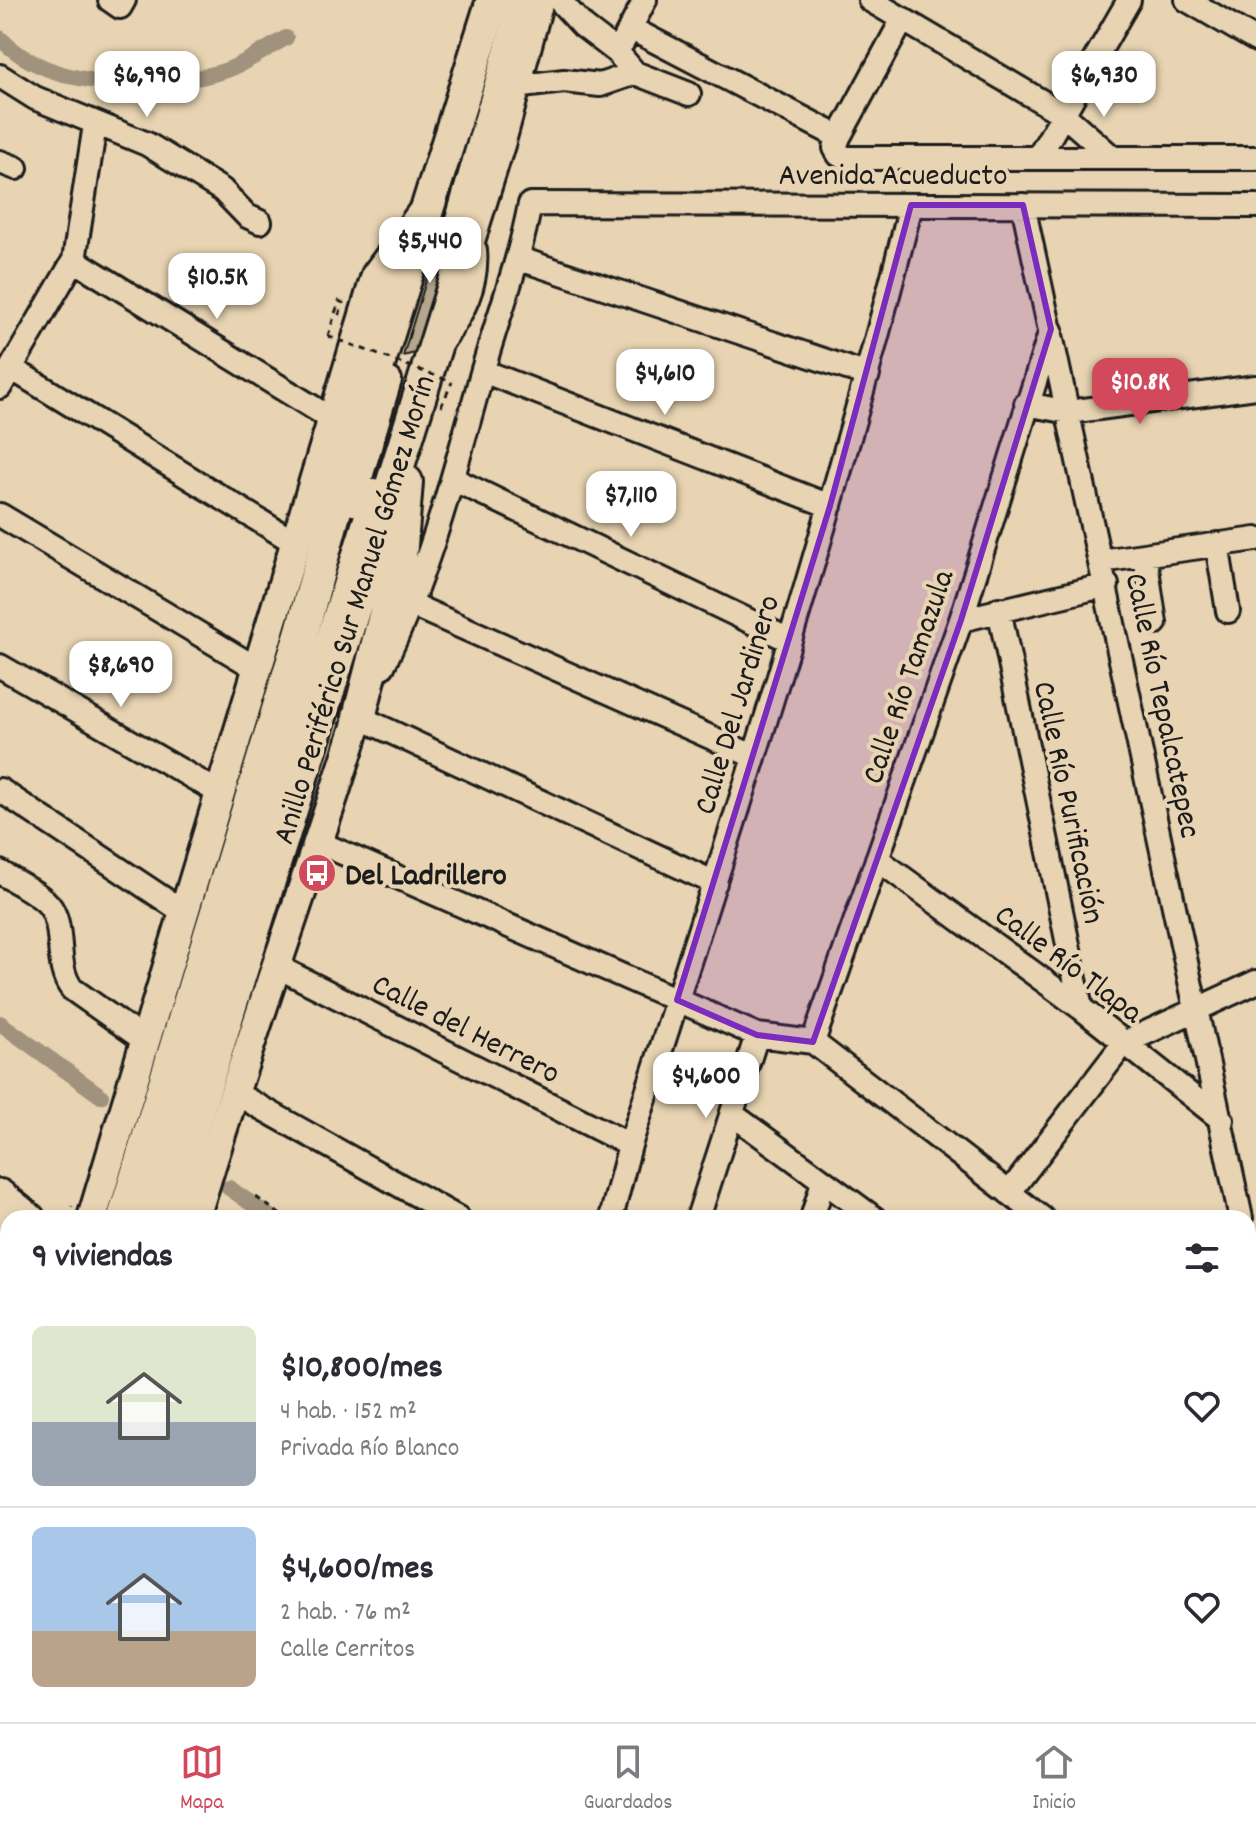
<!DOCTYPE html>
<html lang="es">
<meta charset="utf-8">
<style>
:root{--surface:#fff;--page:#f7f7f7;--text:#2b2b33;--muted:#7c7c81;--line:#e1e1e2;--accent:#d1495b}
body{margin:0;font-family:Dekko,sans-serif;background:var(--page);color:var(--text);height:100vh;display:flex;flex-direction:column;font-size:30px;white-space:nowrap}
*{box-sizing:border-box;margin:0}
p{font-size:26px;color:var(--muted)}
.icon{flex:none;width:44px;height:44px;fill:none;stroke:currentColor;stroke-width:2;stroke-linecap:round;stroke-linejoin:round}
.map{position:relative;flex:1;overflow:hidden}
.panel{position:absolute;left:0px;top:1210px;width:1256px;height:512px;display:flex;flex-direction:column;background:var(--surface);border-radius:24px 24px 0 0;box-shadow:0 4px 12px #0003}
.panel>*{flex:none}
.price{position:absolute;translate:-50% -68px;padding:0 18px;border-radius:16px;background:#fff;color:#222;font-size:26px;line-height:52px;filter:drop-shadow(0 2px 4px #0008)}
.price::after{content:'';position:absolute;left:50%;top:48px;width:24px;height:18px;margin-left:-12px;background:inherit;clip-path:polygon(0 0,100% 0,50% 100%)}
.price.active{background:var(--accent);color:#fff}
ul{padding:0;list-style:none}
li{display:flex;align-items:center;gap:24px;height:200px;padding:0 32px}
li+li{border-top:2px solid var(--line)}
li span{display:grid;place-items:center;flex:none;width:224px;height:160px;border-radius:12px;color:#555}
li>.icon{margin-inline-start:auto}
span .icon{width:96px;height:96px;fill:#fffc;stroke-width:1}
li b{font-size:34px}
h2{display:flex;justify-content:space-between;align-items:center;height:96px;padding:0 32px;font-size:34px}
.dock{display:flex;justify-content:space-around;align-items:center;height:112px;border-top:2px solid var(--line);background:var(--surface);font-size:22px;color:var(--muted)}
.dock a{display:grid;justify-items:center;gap:4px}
.dock .active{color:var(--accent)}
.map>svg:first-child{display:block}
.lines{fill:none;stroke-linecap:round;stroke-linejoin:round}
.canal{stroke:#a0927d;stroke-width:16}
.building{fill:#b5a68d;stroke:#1c1c1c;stroke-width:2}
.minor-casing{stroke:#1c1c1c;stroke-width:28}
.major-casing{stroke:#1c1c1c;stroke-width:34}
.highway-casing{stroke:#1c1c1c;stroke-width:38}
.path{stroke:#1c1c1c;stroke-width:3;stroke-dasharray:6 6;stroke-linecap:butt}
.minor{stroke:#e8d4b2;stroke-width:22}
.major{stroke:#e8d4b2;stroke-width:28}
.highway{stroke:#e8d4b2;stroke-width:32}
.path-bridge{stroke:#1c1c1c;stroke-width:3;stroke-dasharray:6 6;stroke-linecap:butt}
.marked{fill:#7b2cbf;fill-opacity:0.2;stroke:#7b2cbf;stroke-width:6;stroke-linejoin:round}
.labels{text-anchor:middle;stroke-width:8;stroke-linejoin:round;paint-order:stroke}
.street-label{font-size:32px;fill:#1c1c1c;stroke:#e8d4b2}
.poi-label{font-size:32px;font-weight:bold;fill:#1c1c1c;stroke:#e8d4b2;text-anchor:start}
</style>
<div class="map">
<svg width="1256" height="1722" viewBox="0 0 1256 1722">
<rect width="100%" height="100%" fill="#e8d4b2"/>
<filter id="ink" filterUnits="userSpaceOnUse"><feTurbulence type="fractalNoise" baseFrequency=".0125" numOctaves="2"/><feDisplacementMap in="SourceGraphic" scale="16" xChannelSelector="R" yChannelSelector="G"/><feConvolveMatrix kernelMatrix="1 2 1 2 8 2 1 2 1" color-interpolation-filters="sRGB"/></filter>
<g filter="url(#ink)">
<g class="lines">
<path class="canal" d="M0 38C51 92 161 92 227 70 247 63 267 48 286 38
M0 1023 101 1096
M229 1188 272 1218"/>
</g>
<path class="building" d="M458 215 415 353 403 356 445 219Z"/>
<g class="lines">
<defs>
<path id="minor" d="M110 0 120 7 124 0
M559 0 583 26 617 52 635 73 689 94
M870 0 1063 114 1113 158
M1187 0 1256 40
M903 19 839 137 835 148 839 155 847 158H1256
M630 28 839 137
M623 42 645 0
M0 76 35 98 147 144 222 190 247 216 260 222
M514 87 564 81 600 85 635 73
M1038 158 1129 0
M0 162 16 168
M1023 205 1241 1218
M446 258 520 0
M520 259 868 375
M74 260 335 421
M444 339C463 314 478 283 475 250
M11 368 294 542
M483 371 830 506
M0 387 74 260 95 125
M1026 404 1069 412 1256 387
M455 480 787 639
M353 504 390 380
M0 515 256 668
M1217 544 1228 611
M1145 555 1155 623
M1101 561 1256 539
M412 605 753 756
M999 609 1081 1008
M961 620 1107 585
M0 666 218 792
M383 666C429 572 454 474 482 373 498 316 519 263 530 204L1256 206
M365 705 359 717 715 883
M0 790 182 911
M320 843 757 1035 813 1042 1042 1218
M877 859 1081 1008 1222 1120
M0 872C15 882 36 891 48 904 67 926 53 965 72 989L144 1040
M276 966 630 1145
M813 1042 961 620 1051 330
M233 1092 458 1218
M732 1114 874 1218
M1009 1193 1124 1043 1256 982
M146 1218 374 490
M611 1218 630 1145C731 834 832 522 911 205
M698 1218 757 1035
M812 1218 823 1182
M1248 1253 1255 1290
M1248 1373 1256 1379
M1248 1516 1256 1522
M1248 1550 1256 1543
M1248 1612 1256 1616
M1248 1644 1256 1649
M0 1672 8 1646
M0 1702 8 1676
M915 1714 926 1722
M1208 1714 1219 1722
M1024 1715 1034 1722
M117 1716 126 1722"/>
<path id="major" d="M0 1194 30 1218
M92 1218 376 275 421 214
M195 1218C245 1050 306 885 359 717
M0 1220 8 1227
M0 1507 8 1482
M616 1714 626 1722
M647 1714 657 1722
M44 1722 47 1714"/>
<path id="highway" d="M359 717 400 558 406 482
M124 1218 302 631 351 451 493 0
M164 1218 499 141 537 0
M0 1626 8 1600
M12 1722 14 1714"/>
</defs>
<use href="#minor" class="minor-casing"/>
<use href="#major" class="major-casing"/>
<use href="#highway" class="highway-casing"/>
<path class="path" d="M328 336 339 301 343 303 338 318
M441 407 452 382
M256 1197 285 1218
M68 1218 72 1206"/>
<use href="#minor" class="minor"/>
<use href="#major" class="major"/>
<use href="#highway" class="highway"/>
<path class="path-bridge" d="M328 336 452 382"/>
</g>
</g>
<path class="marked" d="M911 205H1023L1051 329 961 620 813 1042 757 1035 677 1000 830 506Z"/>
<defs>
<symbol id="bus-disc" viewBox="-11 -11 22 22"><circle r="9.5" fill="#d1495b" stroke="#e8d4b2"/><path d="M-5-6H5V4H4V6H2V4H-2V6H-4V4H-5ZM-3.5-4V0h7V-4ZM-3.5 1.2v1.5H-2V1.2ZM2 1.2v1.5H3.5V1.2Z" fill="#fff"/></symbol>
</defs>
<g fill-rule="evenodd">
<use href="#bus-disc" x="295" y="851" width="44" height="44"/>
</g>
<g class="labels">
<g class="street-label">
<text x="893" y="184">Avenida Acueducto</text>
<text transform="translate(352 609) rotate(-73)" y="11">Anillo Periférico Sur Manuel Gómez Morín</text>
<text transform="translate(906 676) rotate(-71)" y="11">Calle Río Tamazula</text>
<text transform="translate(735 704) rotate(-73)" y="11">Calle Del Jardinero</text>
<text transform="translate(1165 705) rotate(78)" y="11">Calle Río Tepalcatepec</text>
<text transform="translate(1071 802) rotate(78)" y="11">Calle Río Purificación</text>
<text transform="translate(1070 962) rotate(37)" y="11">Calle Río Tlapa</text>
<text transform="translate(467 1027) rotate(27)" y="11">Calle del Herrero</text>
</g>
<g class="poi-label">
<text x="345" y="884">Del Ladrillero</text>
</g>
</g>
</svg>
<b class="price" style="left:147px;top:119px">$6,990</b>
<b class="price" style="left:1104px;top:119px">$6,930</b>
<b class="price" style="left:430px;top:285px">$5,440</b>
<b class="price" style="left:217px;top:321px">$10.5K</b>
<b class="price" style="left:665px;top:417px">$4,610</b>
<b class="price active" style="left:1140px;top:426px">$10.8K</b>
<b class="price" style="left:631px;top:539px">$7,110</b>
<b class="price" style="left:121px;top:709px">$8,690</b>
<b class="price" style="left:706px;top:1120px">$4,600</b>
<section class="panel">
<h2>9 viviendas<svg class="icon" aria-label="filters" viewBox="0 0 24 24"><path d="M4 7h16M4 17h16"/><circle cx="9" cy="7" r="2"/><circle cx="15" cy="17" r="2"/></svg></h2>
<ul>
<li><span style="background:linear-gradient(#dfe7d0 60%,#9aa5b1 0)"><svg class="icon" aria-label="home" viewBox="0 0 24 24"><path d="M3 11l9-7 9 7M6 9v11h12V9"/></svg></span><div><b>$10,800/mes</b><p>4 hab. · 152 m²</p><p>Privada Río Blanco</p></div><svg class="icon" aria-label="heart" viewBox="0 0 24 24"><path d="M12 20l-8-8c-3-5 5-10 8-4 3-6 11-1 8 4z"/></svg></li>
<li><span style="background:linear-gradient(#a9c7e8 65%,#b9a48a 0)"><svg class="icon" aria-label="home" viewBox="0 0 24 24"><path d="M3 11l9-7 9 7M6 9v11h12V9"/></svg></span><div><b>$4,600/mes</b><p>2 hab. · 76 m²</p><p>Calle Cerritos</p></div><svg class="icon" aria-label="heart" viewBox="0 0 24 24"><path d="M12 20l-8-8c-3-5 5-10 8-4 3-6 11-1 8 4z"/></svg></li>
</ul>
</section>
</div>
<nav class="dock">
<a class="active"><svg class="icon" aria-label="map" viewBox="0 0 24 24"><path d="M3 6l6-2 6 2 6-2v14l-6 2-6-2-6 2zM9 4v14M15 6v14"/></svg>Mapa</a>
<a><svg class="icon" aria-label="saved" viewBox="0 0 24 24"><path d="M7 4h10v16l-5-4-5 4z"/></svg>Guardados</a>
<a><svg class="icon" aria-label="home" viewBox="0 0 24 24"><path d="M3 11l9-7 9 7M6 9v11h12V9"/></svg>Inicio</a>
</nav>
